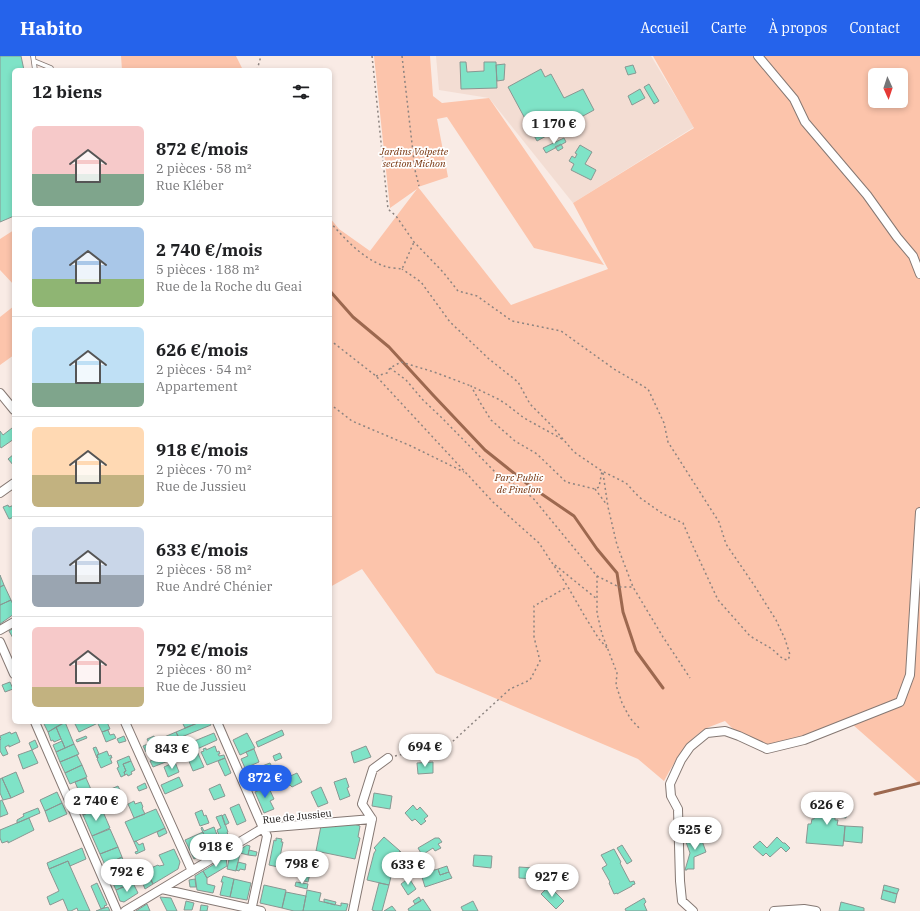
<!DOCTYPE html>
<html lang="fr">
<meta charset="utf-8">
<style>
:root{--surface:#fff;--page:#f2f2f2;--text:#202124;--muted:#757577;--line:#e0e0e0;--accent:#2563eb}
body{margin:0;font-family:"IBM Plex Serif",serif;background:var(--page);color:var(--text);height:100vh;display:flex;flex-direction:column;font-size:15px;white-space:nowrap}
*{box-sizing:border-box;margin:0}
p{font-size:13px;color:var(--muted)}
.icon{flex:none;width:22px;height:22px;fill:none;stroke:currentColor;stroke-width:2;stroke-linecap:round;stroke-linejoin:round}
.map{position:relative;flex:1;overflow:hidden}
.drawer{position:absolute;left:12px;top:12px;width:320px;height:656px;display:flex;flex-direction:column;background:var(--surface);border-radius:6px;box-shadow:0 2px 6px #0003}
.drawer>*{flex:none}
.needle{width:26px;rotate:177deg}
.fabs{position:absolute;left:868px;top:12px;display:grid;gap:8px}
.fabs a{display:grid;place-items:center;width:40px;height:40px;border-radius:6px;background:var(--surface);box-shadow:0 2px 6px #0003;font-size:20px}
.price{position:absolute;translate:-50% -34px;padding:0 9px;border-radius:14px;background:#fff;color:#222;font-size:13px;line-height:26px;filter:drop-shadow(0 1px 2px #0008)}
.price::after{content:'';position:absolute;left:50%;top:24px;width:12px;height:9px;margin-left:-6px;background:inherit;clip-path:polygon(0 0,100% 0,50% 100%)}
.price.on{background:var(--accent);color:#fff}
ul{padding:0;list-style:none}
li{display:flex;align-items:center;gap:12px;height:100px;padding:0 20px}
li+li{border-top:1px solid var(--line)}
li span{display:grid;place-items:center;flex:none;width:112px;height:80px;border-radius:6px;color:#555}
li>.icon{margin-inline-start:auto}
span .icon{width:48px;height:48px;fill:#fffc;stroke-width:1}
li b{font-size:17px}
h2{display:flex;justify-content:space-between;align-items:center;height:48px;padding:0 20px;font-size:17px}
header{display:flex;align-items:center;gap:24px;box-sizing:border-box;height:56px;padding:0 20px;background:var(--accent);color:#fff}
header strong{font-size:19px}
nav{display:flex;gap:22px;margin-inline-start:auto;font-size:14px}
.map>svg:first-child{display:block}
.built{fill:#f3ddd3}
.green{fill:#fcc4ab;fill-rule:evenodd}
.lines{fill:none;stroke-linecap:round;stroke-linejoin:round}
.stream{stroke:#9d684f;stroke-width:3}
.building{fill:#7fe3c7;stroke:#899792}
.service-casing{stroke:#857873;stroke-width:5.5}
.minor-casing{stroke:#857873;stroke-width:10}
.path{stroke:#8d8480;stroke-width:1.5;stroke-dasharray:2 3;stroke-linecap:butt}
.service{stroke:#fff;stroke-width:4}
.minor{stroke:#fff;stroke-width:8}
.labels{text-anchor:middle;stroke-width:3.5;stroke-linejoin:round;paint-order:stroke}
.park-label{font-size:10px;font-style:italic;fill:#76330c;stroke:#fff}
.street-label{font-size:10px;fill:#100c0a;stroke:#fff}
</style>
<header>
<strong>Habito</strong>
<nav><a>Accueil</a><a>Carte</a><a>À propos</a><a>Contact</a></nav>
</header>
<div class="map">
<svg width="920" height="855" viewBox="0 0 920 855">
<rect width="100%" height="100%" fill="#f9ebe5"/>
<path class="built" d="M436 0H651L694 71 573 147 489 42 439 34Z"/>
<path class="green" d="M121 0H236L243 14H122Z
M374 0H430L433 40 442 47 489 42 604 209 534 192 447 61 437 63 448 121 418 131 511 249 608 213 573 147 694 72 653 0H920V728L852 668 851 661 803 681 768 689 733 673 725 665C719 667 711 670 705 673 685 686 675 705 664 725L638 703 436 617 362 513 330 531V162L339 173 370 195 417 133 390 152ZM875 19H901V45H875Z
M14 174V229L0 214V183Z
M14 250V299L0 309V261Z"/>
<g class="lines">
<path class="stream" d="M330 235 353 261 389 291 433 339 485 394 530 430 574 460 597 493 617 517 623 556 636 595 663 632
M875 738 920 727"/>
</g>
<path class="building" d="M0 0H21L24 14H14V160L0 166Z
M460 6H466L467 16 484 15V6H496L497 32 461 33Z
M505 8 504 24 497 25 496 9Z
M633 9 636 17 628 19 625 11Z
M541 13 545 21 551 18 564 42 583 33 594 54 537 85 508 31Z
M649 28 659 45 654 48 644 31Z
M640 33 645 42 632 49 628 40Z
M564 82 566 86 546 97 543 92Z
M561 88 563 92 558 95 555 91Z
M580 89 592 96 585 108 596 114 591 124 571 114 574 108 569 105 572 100 575 102 577 98 575 97Z
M12 372 14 374V383L1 392 0 390V375L3 379Z
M14 398V410L8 403Z
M8 449 9 451 14 449V461L9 463 3 451Z
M0 519 4 529 0 531Z
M4 529 11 544 0 549V531Z
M11 544 14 551V558L0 568V549Z
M14 572V584L9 575Z
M10 626 13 633 5 636 2 629Z
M43 666H64V667L48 676Z
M65 666 74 688 65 692 56 671Z
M74 666H97L98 667 79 676Z
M97 666H107L110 673 102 676Z
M182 666H197V667L185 672Z
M200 666H210L211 669 179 682 176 676Z
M56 671 61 683 54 686 53 684 51 685 48 676Z
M108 674 110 679 114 678 116 682 106 686 102 676Z
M282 674 284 679 258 691 256 686Z
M10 676 11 678 16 676 20 686 9 691V689L5 691 8 698 3 700 0 695V684L1 683 0 680Z
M176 676 179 682 146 696 143 690Z
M214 677 217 684 186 698 182 690Z
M247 677 255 692 240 699 233 684Z
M86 680 87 682 77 686 76 684Z
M124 680 126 685 119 687 117 683Z
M154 680 156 684 149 687 147 683Z
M35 684 38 691 32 694 29 687Z
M62 685 65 692 56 696 53 689Z
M74 688 79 698 60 706 56 696Z
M182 690 186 698 153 711 150 705Z
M215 690 217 696 219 695 220 698H218L219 700 224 699 225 702 207 709 201 696 204 695 203 693 206 692V694Z
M366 690 371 701 354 707 351 696Z
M96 691 99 698 97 699 98 702H97L93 692Z
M196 693 204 711 193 715 186 698Z
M254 693 259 706 245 712 241 703 248 700 246 696Z
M32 694 38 707 23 713 18 699Z
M107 695 109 700 111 699 112 702H110L112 707 101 712 97 703 98 702 97 699Z
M280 697 282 702 275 705 273 700Z
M77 699 82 709 65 717 60 706Z
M129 700 131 705 123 708 126 715 124 716 125 719 121 721 117 712 119 711 117 705Z
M225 702 231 717 225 720 218 705Z
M131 705 135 714 131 716 132 718 128 720 127 718 125 719 124 716 126 715 123 708Z
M175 706 179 716 168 721 164 711Z
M433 706V717L418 718 417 707Z
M270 707 279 725 263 732 256 717 264 713 262 710Z
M82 709 87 721 70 728 65 717Z
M288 714 291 720 280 725 277 718Z
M16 716 24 736 11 742 2 722Z
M297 717 302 726 292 731 290 729 278 734 275 727Z
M179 721 183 730 165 738 161 729Z
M2 722 11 742 3 744 0 737V723Z
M86 722 93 738 82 743 75 726Z
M346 722 349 731 347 732 350 740 340 744 334 726Z
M145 727 147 732 139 735 137 731Z
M220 728 225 740 214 744 209 733Z
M118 730 123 740 115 744 111 733Z
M268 730 274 743 270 745 274 753 264 757 255 736Z
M321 731 328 747 318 751 311 736Z
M57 736 62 747 45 755 40 744Z
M374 737 392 740 390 753 372 750Z
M97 742 101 751 83 759 79 750 81 749V747L87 745 88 746Z
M103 742V743L107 742 110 748 101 751 97 743Z
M2 744 8 758 0 761V745Z
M134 745 135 748 141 746 143 751 142 752 145 758 134 762 128 748Z
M62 747 67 758 49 766 45 755Z
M239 748 246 765 237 769 230 752Z
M413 749 417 754 420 751 428 760 424 763 426 765 421 769 415 763 412 765 405 757Z
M815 749 847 752 846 762 835 761V764H838L837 769 845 770 843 790 806 787 808 768H811L812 763H814Z
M101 751 110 772 92 780 83 759Z
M38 752 40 757 17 767V764L24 760 23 758Z
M156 753 165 772 134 786 125 766Z
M202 754 204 760 206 759 209 767 200 770 195 757Z
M225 758 229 767 225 769 222 760Z
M222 759 228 776H227L229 782 222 787 217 774 221 772 216 761Z
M29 762 34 774 8 787V785L2 787 0 782V774Z
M354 768 360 770 358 781 360 782 355 803 316 795 321 770Z
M845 770 863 771 862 787 844 785Z
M202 771 204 775 214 771 219 784 208 789 201 772Z
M165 772 167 777 159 781 157 776Z
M110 773 118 791 100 798 92 780Z
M203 776 210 794 194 803 185 784Z
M700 779 706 796 694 801V813H687V814H685L690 797 686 786Z
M384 781 400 795 396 799 389 829 367 824 374 797 376 794 374 792Z
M777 781 783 787H785L790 792 786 796 781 791 770 801 766 797 763 800 753 791 760 785 767 792Z
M276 782 282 783 281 786H283L278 811 269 809 274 784 276 785Z
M435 782H439L442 786 438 788 441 792 435 795 433 792 422 799 418 792Z
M136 785 139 789 143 787 145 794 136 798 135 796 138 795 134 786Z
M247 789 250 790 248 799 240 797 241 793Z
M622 789 632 805 627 808 617 792Z
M118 791 122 801 105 809 100 798Z
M82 792 86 803 70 810 68 805 49 813 47 807Z
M174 793 180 806 178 813 153 828 146 814 158 809 159 810 164 809 159 799Z
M241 793 236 815 227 813 230 799Z
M614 793 621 806 620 807 630 826 634 825 635 828 632 829V830L617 838V837L614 838 609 827 610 826 602 812 607 809 601 799Z
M249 794 257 796 256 800 248 799Z
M400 795 403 798 400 804 395 803 396 799Z
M418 797 422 802 412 808 411 805H412L411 803 412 802 411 800Z
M474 799 492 800 491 812 473 810Z
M122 801 127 814 110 821 105 809Z
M226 801 227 810 207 822 203 815Z
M280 802 299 806 298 814 279 810Z
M68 805 70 810 90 855H78L77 852 71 855H68L63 843 50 849 47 841 59 835 49 813Z
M238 806 246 808 245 814 240 813 239 815 236 814Z
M299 806 312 809 308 826 301 824 302 815 298 814Z
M447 810 449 816 440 819 438 813Z
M536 810 541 814 533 823 519 822V811L534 812Z
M438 813 440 819 449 816 452 822 425 831 421 818Z
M127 814 133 827 116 834 110 821Z
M203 815 207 822V828L215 830 213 837 197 834 195 820Z
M149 820 153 828 145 833 141 823Z
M223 820 234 823 230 841 220 839 223 826H221Z
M409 822 416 833 408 839 401 828Z
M195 823 196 831H190L189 824Z
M234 823 251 827 247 844 230 841Z
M296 826 308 828 307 833 295 830Z
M97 827 107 849 104 850 105 851 101 853 91 830Z
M133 827 138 837 124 846 120 845 116 834Z
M379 827 389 829 382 855H375L372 854Z
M264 829 286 834 282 852 260 847Z
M884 829 899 833 897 838 883 834Z
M549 830 564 845 556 853 541 838Z
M307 834 321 837 319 845 341 850V847L348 848 346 855H303Z
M883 834 897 838 895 847 881 843Z
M286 836 306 840 303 855H294L282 852Z
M160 841 171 842 177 855H167Z
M419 841 421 845 415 848 413 845Z
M644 842 646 846 644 848 647 855H626L625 853Z
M324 843 336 846 335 849 324 846Z
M423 843 431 855H409L408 853Z
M186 845 194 847 192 854H184Z
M473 845 478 855H463L461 851Z
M841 846 864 852V855H839Z
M147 848 150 855H136Z
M201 849 208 850 207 855H200Z
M392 850 396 855H384Z
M108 851 110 855H96L101 853Z"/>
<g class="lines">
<defs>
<path id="service" d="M33 0 35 14
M34 5 51 12V14"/>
<path id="minor" d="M758 0 794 43 805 66 867 139 897 181 913 200 920 218
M0 337 14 354
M0 437 14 427
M0 574 14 566
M0 586 14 618
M35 666 117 855
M125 666 192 815
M217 666 263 772 267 780 251 855
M372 763 362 748 373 713 388 702
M162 833 261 855
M125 855 263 772 372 763
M353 855 372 763
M693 855 682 845 680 825 678 753 671 740 670 728 681 704 690 691 707 677 725 675 739 680 767 693 804 684 900 646 910 619 920 456
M774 855 804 853 816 855"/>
</defs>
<use href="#service" class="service-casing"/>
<use href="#minor" class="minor-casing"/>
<path class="path" d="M372 0 388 153 396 160 414 186 443 216 458 235 477 240 512 265 561 275 614 313 648 333 664 367 668 386 719 466 726 488 754 529 776 564 785 583 790 599 788 604 783 603 772 593 750 580 718 544 692 488 683 467 663 458 639 441 626 427 602 415 574 396 551 369 530 348 518 326 489 303 450 266 421 226 402 213
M402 0 415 114 419 130
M257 14 261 0
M330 166C345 183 362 202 384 210 389 212 397 212 402 213L414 186
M330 284 376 320 493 446 539 487 568 531 584 559 599 583 607 592
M390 312 406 324 423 344 441 361 501 422 517 430 533 442 597 520V557L602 578 617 617 616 629 622 647 630 662 639 672
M376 320 387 317 390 312 401 306 434 316 471 330
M330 348 352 365 411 390 464 416
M562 383 524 362 506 348 498 343 471 330 481 348 491 364 515 385 537 398 566 426 595 433 599 431 602 415
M603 417 608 451 617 489 633 531 663 581 690 622
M595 433 607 449
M555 509 597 543
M597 520 619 531H633
M395 700 451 687 510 633 530 624 540 605 534 581V550L567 531"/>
<use href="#service" class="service"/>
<use href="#minor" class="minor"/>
</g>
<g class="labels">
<g class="park-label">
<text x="414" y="99">Jardins Volpette<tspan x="414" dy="12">section Michon</tspan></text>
<text x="519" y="425">Parc Public<tspan x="519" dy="12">de Pinelon</tspan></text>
</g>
<g class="street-label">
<text transform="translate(297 760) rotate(-6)" y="4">Rue de Jussieu</text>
</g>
</g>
</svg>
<div class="fabs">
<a><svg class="needle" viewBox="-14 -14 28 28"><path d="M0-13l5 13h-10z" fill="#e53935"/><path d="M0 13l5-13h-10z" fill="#757577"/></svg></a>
</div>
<b class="price" style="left:554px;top:89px">1 170 €</b>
<b class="price" style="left:425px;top:712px">694 €</b>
<b class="price" style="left:172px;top:714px">843 €</b>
<b class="price on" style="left:265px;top:743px">872 €</b>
<b class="price" style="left:96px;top:766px">2 740 €</b>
<b class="price" style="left:827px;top:770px">626 €</b>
<b class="price" style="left:695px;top:795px">525 €</b>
<b class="price" style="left:216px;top:812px">918 €</b>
<b class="price" style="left:302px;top:829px">798 €</b>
<b class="price" style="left:408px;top:830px">633 €</b>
<b class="price" style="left:127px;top:837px">792 €</b>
<b class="price" style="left:552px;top:842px">927 €</b>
<section class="drawer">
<h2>12 biens<svg class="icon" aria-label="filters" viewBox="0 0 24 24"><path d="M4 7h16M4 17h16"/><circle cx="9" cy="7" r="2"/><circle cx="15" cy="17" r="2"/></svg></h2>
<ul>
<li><span style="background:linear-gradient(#f6c9c9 60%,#7fa58c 0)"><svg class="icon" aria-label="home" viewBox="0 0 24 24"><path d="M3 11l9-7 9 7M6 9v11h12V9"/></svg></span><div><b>872 €/mois</b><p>2 pièces · 58 m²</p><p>Rue Kléber</p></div></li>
<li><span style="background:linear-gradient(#a9c7e8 65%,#8fb573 0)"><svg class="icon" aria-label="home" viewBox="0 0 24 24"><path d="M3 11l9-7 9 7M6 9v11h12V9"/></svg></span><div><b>2 740 €/mois</b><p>5 pièces · 188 m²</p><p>Rue de la Roche du Geai</p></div></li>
<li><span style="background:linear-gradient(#bfe0f5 70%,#7fa58c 0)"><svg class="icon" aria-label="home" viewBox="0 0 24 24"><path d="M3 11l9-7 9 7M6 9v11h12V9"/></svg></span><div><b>626 €/mois</b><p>2 pièces · 54 m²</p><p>Appartement</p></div></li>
<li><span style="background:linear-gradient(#ffd9b3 60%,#c2b280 0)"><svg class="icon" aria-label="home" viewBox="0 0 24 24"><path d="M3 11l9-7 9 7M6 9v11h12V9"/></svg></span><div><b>918 €/mois</b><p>2 pièces · 70 m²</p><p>Rue de Jussieu</p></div></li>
<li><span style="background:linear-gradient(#c9d6e8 60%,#9aa5b1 0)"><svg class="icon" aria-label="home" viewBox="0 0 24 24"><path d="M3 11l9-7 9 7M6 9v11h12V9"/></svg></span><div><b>633 €/mois</b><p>2 pièces · 58 m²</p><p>Rue André Chénier</p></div></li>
<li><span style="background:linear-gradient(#f6c9c9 75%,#c2b280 0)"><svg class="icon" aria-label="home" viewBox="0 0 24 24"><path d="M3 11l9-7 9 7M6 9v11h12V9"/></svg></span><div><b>792 €/mois</b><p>2 pièces · 80 m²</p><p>Rue de Jussieu</p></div></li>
</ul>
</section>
</div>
